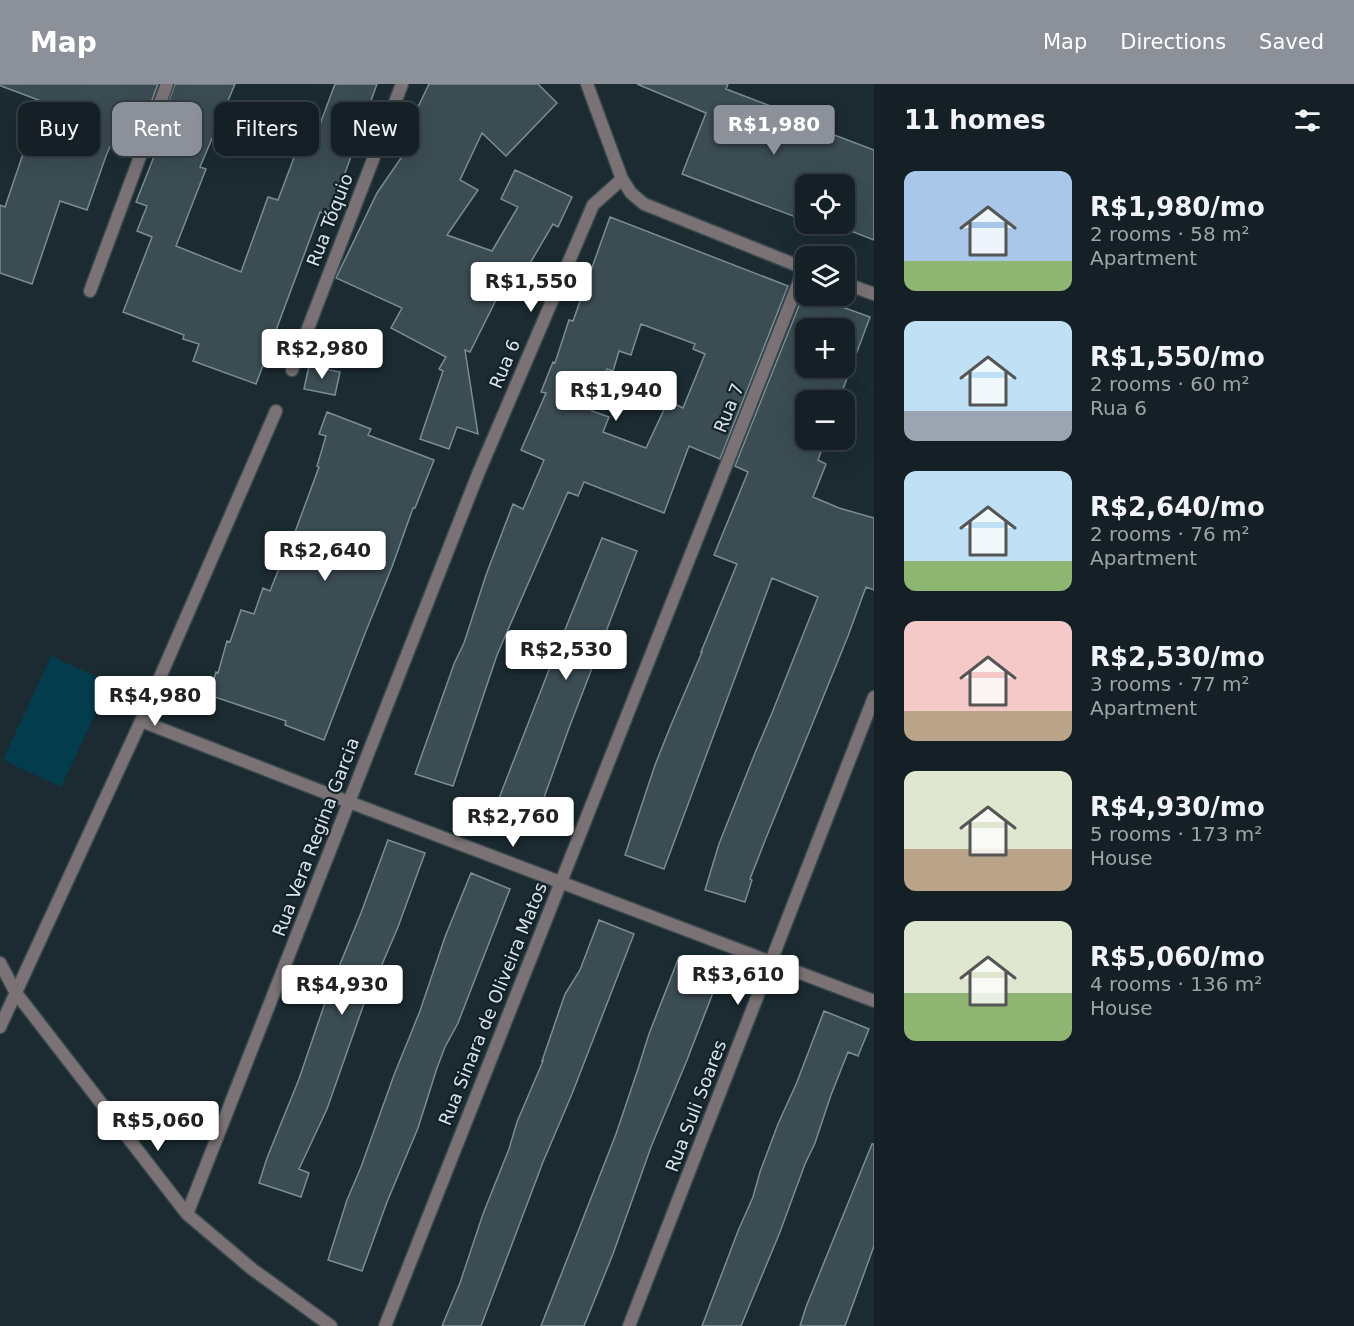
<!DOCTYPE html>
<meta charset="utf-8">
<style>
:root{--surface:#142025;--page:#1d282d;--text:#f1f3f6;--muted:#9da3a7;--line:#333e42;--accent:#8c9099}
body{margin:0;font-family:"DejaVu Sans",sans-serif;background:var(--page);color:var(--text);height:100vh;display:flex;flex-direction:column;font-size:22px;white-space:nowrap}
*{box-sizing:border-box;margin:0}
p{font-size:20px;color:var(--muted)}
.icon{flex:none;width:33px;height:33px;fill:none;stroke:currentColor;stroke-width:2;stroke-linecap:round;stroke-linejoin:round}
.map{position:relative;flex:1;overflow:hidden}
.sheet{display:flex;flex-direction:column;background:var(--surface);width:480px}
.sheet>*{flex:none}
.hud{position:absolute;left:18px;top:18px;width:570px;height:54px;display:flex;gap:12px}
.controls{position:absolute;left:795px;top:90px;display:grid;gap:12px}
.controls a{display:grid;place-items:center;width:60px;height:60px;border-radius:12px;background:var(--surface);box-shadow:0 6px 24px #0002,0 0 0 2px var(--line);font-size:30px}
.price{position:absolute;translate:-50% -51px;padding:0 14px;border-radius:6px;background:#fff;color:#222;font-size:20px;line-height:39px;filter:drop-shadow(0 2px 3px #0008)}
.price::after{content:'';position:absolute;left:50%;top:36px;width:18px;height:14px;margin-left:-9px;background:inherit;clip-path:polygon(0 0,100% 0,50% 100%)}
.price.active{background:var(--accent);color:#fff}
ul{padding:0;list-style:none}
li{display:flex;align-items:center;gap:18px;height:150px;padding:0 30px}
li span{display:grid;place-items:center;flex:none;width:168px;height:120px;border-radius:12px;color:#555}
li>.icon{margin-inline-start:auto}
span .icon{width:72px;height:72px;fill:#fffc;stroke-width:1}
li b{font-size:26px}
h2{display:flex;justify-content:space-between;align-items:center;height:72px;padding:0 30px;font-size:26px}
.tag{padding:0 21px;border-radius:12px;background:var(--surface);box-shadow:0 6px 24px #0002,0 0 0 2px var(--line);font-size:21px;line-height:54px}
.tag.active{background:var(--accent);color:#fff}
header{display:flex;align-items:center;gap:36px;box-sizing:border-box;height:84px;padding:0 30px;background:var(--accent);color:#fff}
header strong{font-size:28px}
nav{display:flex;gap:33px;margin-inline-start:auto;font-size:21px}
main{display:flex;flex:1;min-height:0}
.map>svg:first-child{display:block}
.green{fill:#023c4d}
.building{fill:#3b4c53;stroke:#7a8d95;stroke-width:1.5;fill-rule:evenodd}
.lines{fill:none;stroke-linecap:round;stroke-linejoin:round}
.minor-casing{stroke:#3a494e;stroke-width:15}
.minor{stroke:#7a7275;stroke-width:12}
.labels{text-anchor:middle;stroke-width:4.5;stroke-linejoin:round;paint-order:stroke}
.street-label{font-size:18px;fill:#dae4e8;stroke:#122128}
</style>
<header>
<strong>Map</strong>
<nav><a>Map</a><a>Directions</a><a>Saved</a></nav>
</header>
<main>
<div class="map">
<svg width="874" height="1242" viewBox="0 0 874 1242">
<rect width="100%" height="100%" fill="#1b2b31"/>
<path class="green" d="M51 572 110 599 61 703 3 676Z"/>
<path class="building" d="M1 0H158L137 56 117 47 106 72 87 126 60 117 32 200 0 189V121L5 123 41 17 1 2Z
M175 0H235L200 83 206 85 176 162 241 188 268 113 278 116 301 55 313 59 335 0H377L330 131 320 128 256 300 193 277 199 260 183 255 184 251 123 228 152 153 137 147 147 122 136 118 157 65 152 63Z
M429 0H538L557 19 506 72 482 49 460 96 478 106 447 151 492 167 518 123 501 115 515 86 572 113 558 143 553 140 529 181 521 205 505 198 470 268 465 266 478 350 457 343 449 365 420 355 443 287 439 285 446 273 391 244 402 224 336 194 377 109 410 61 402 57Z
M637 0H728L726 5 781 26 779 30 874 66V156L838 142 835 148 812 140H844V100H806V137L682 90 706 29Z
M610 133 788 202 720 375 689 362 664 429 584 398 578 412 568 408 497 571 453 702 415 690 454 580 464 559 486 491 513 420 523 425 544 376 521 366 546 309 541 308 553 278 555 279 569 236 573 237ZM641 240 695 260 693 265 705 270 683 324 668 317 646 364 603 348 609 333 592 327 607 285 613 287 619 267 631 271Z
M804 209H806V212H812L870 233 839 316H806V356H825L818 376 826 380 813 413 839 424 874 434V506L866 503 848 552 766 754 750 795 752 796 745 818 705 806 719 760 755 669 772 629 818 513 772 494 664 785 625 771 655 681 671 641 702 568H701L737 480 714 471 748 388 735 382ZM806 244H844V284H806Z
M309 282 340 288 335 311 304 305Z
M327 328 371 345 368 351 434 376 415 424H413L392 483 366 547 324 656 285 641 286 637 209 611 216 588 218 589 227 557 230 558 241 526 254 530 263 504 270 507 282 477 284 478 319 383 317 382 326 352 319 350Z
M602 454 637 467 569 644 536 736 496 722 554 573Z
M388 756 425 769 398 843 369 911H367L327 1025 299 1085 309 1089 301 1113 259 1099 267 1074 299 995 329 907 361 829Z
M471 789 510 805 458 939 445 963 437 984 418 1044 387 1118 362 1187 328 1176 347 1116 361 1083 394 991 420 927 445 853Z
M599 836 634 850 572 1010 543 1078 481 1242H442L460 1199 483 1130 509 1065 517 1038 543 977H542L565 910 580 886Z
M679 873 721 888 687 976 651 1063 613 1170 584 1242H541L616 1050 638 985 649 950Z
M824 927 869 945 858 972 848 968 831 1011 815 1059 805 1080 780 1148 741 1242H702L738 1147 753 1113 760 1088 778 1040 797 998Z
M872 1060H874V1162L845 1242H800L806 1223Z"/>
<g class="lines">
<defs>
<path id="minor" d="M587 0 622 95 631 109 644 120 806 185
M844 199 874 210
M90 207 167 0
M292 286 402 0
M141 637 349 718 874 917
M0 879 16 909 187 1130 252 1185 331 1242
M0 943 141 637 276 327
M187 1130 478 390 593 121 622 95
M385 1242 804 185
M629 1242 874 613"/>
</defs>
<use href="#minor" class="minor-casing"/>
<use href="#minor" class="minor"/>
</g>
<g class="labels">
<g class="street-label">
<text transform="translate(330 136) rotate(-69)" y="6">Rua Tóquio</text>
<text transform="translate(505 280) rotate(-67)" y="6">Rua 6</text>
<text transform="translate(729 324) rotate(-68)" y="6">Rua 7</text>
<text transform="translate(316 753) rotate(-69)" y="6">Rua Vera Regina Garcia</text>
<text transform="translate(493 920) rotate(-68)" y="6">Rua Sinara de Oliveira Matos</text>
<text transform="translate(696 1022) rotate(-69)" y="6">Rua Suli Soares</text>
</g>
</g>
</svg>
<div class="controls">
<a><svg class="icon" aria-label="locate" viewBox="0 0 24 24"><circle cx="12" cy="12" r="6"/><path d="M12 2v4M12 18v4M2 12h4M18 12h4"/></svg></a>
<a><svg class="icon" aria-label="layers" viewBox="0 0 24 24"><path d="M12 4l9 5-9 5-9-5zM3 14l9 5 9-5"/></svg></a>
<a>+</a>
<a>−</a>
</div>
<b class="price active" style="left:774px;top:72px">R$1,980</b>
<b class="price" style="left:531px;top:229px">R$1,550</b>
<b class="price" style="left:322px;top:296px">R$2,980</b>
<b class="price" style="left:616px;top:338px">R$1,940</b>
<b class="price" style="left:325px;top:498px">R$2,640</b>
<b class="price" style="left:566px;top:597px">R$2,530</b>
<b class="price" style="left:155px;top:643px">R$4,980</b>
<b class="price" style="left:513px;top:764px">R$2,760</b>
<b class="price" style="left:738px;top:922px">R$3,610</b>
<b class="price" style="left:342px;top:932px">R$4,930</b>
<b class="price" style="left:158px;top:1068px">R$5,060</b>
<div class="hud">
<a class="tag">Buy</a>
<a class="tag active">Rent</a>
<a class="tag">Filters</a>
<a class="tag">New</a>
</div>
</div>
<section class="sheet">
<h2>11 homes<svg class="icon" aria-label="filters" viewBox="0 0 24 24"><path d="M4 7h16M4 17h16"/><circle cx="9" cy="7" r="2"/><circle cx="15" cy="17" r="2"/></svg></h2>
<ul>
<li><span style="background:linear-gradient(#a9c7e8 75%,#8fb573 0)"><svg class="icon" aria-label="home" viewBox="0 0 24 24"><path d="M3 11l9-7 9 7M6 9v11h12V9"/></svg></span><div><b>R$1,980/mo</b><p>2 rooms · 58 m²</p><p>Apartment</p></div></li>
<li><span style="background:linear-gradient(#bfe0f5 75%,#9aa5b1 0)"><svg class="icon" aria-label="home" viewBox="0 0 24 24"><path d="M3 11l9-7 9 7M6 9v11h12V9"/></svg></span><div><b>R$1,550/mo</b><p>2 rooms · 60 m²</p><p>Rua 6</p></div></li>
<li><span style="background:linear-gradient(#bfe0f5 75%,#8fb573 0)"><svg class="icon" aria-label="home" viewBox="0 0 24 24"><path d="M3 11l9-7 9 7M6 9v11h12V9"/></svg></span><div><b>R$2,640/mo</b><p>2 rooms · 76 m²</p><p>Apartment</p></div></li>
<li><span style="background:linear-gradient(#f6c9c9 75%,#b9a48a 0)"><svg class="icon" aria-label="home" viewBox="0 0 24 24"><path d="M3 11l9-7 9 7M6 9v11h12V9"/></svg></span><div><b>R$2,530/mo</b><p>3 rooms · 77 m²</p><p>Apartment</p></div></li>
<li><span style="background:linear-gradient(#dfe7d0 65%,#b9a48a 0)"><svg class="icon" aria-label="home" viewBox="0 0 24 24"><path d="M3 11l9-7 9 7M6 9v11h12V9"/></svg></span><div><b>R$4,930/mo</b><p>5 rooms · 173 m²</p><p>House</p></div></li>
<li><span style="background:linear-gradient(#dfe7d0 60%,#8fb573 0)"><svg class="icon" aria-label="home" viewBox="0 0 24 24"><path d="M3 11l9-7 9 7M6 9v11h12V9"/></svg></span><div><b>R$5,060/mo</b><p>4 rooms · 136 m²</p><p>House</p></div></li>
</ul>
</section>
</main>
